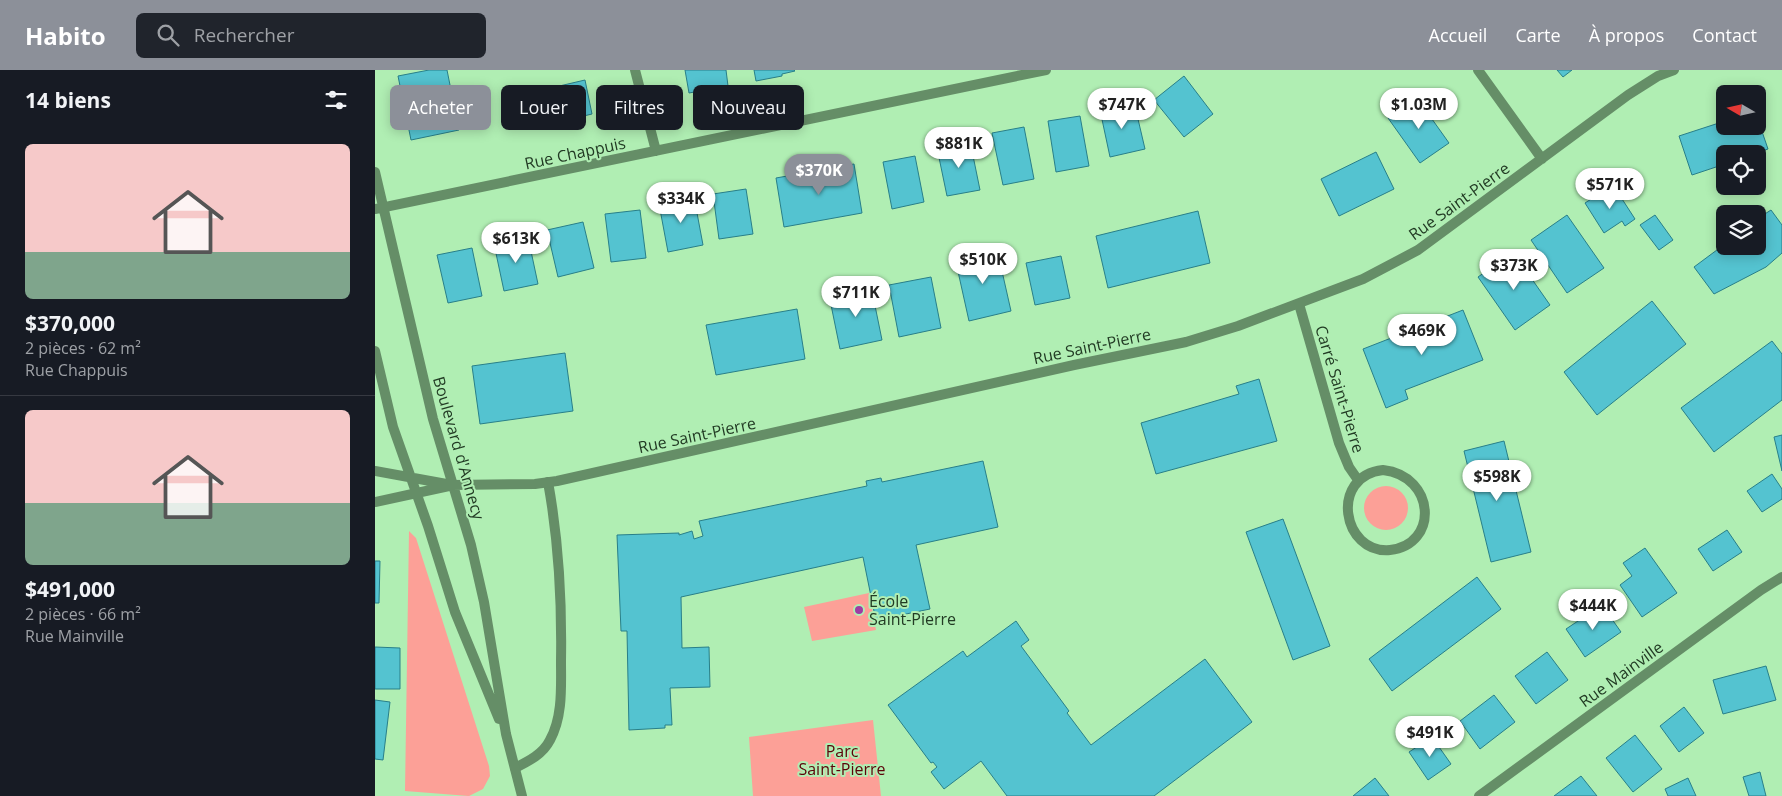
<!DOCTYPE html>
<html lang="fr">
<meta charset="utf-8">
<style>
:root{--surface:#171b24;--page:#20242c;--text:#f1f3f6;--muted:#9ea1a6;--line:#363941;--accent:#8c9099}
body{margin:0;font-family:"Open Sans",sans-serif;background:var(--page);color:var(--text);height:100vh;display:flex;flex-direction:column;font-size:19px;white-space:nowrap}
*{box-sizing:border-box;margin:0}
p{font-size:16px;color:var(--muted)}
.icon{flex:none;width:28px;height:28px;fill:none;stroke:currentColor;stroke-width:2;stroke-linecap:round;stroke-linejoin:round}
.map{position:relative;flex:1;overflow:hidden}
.side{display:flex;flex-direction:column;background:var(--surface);width:375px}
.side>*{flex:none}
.hud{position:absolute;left:15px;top:15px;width:475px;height:45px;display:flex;gap:10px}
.needle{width:32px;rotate:279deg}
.fabs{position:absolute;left:1341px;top:15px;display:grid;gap:10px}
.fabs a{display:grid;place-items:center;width:50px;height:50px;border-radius:8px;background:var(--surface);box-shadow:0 2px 12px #0003;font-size:25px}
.price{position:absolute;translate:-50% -42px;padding:0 11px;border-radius:18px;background:#fff;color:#222;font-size:16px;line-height:32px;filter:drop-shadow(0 1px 2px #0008)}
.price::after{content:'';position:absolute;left:50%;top:30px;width:15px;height:11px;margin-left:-8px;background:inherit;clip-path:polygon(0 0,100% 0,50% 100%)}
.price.selected{background:var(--accent);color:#fff}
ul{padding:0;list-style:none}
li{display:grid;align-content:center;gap:10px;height:265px;padding:0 25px}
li+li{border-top:1px solid var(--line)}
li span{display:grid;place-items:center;height:155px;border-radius:8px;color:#555}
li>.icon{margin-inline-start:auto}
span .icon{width:90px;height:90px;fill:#fffc;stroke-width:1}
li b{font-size:21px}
h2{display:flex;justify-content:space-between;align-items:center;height:60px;padding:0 25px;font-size:21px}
.chip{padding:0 18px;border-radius:8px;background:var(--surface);box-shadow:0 2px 12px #0003;font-size:18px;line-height:45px}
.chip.selected{background:var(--accent);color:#fff}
header{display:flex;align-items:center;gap:30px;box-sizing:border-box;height:70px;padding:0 25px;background:var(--accent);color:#fff}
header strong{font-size:24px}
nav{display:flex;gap:28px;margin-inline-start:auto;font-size:18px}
.search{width:350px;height:45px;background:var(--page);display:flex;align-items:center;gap:12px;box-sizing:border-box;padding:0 18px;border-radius:8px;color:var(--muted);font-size:19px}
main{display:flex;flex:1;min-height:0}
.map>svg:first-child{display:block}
.green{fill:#fca097}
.building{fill:#54c3d0;stroke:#287f89}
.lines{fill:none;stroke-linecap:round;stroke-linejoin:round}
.service{stroke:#658e67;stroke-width:10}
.minor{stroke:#658e67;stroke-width:10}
.poi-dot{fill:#9e3ca3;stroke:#b0eeb3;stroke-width:2}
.labels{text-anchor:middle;stroke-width:4;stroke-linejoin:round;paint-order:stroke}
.street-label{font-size:16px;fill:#223b24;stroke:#b0eeb3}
.poi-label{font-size:16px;fill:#223b24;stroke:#b0eeb3;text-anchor:start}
.park-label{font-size:16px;fill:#5b0309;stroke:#b0eeb3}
</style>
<header>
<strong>Habito</strong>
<div class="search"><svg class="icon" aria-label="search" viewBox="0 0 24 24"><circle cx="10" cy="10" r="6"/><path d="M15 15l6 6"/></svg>Rechercher</div>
<nav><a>Accueil</a><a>Carte</a><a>À propos</a><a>Contact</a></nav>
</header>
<main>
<section class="side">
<h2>14 biens<svg class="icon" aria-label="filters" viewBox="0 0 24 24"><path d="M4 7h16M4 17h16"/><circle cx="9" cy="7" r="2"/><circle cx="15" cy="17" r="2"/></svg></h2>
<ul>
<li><span style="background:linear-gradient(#f6c9c9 70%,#7fa58c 0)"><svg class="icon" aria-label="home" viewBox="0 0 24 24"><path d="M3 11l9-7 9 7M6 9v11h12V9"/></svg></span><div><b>$370,000</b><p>2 pièces · 62 m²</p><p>Rue Chappuis</p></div></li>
<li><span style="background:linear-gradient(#f6c9c9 60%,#7fa58c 0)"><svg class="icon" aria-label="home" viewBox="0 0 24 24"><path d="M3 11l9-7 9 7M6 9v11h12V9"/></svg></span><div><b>$491,000</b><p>2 pièces · 66 m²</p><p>Rue Mainville</p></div></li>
</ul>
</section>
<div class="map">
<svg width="1407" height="726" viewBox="0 0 1407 726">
<rect width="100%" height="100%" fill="#b0eeb3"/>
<path class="green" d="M989 438a22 22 0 1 1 44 0a22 22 0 1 1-44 0Z
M34 461 41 468 114 696 115 706 108 719 94 726 30 721Z
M494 523 501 560 437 571 429 537Z
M498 650 506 726H378L374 667Z"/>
<path class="building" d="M54 0H72L84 60 36 70 23 6Z
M310 0H351L353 16 314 23Z
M379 0H419L420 1 407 4V6L381 11Z
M1182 0H1197L1188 7Z
M809 6 838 44 809 67 779 30Z
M210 10 217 44 171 55 163 21Z
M1042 28 1074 73 1045 93 1013 48Z
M759 32 770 79 735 87 725 40Z
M705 46 714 96 681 102 673 51Z
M1382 47 1393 79 1379 84H1350V94L1317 105 1304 66 1350 51V56H1382Z
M649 57 659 109 628 115 617 63Z
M595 71 605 120 572 126 562 78Z
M1001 82 1019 119 964 146 946 109Z
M540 86 549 132 517 139 508 92Z
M479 94 487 143 409 157 401 108Z
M1238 115 1260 149 1250 156 1247 151 1229 163 1210 133Z
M371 119 378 164 344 169 338 124Z
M319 127 328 175 293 182 284 134Z
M265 140 271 188 236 192 230 144Z
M1396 140 1407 155V183L1391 197 1339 224 1319 197 1350 174V176H1382V149Z
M823 141 835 193 733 218 721 166Z
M1192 145 1229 198 1192 223 1156 170Z
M1280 145 1298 170 1284 180 1265 155Z
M208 152 219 198 183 207 172 160Z
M153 167 163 214 129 221 119 174Z
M97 178 107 226 73 233 62 185Z
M622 179 636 241 594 251 580 188Z
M1138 182 1175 235 1140 260 1103 207Z
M686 186 695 228 660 235 651 193Z
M556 207 566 258 524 267 514 215Z
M496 216 507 270 465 279 454 225Z
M1277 231 1311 274 1222 345 1189 302Z
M422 239 430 289 341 305 331 255Z
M1088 240 1108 290 1030 320 1033 329 1011 338 988 279Z
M1397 271 1407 284V330L1339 382 1306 338Z
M190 283 198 341 105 354 97 296Z
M884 309 902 371 781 404 766 353 864 324 861 316Z
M1407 365V401L1399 367Z
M1129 371 1156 482 1116 492 1089 381Z
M608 391 623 457 541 475 555 539 531 544 532 549 527 550 526 546 501 551 488 487 306 527 307 578 334 577 335 617 295 618 297 655H290V658L254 660 252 561H246L242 465 304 463V465L317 461 319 469 328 466 324 451 492 416 491 411 506 408 507 412Z
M1397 404 1407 419V429L1387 442 1372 421Z
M908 449 955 576 918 590 871 462Z
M1352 460 1367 482 1338 501 1323 479Z
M1270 478 1302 523 1267 547 1245 515 1257 506 1248 493Z
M0 491H5L4 533H0Z
M1102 507 1126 539 1017 621 994 589Z
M1227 535 1246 562 1210 587 1191 559Z
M641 551 654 570 646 576 694 641 692 643 716 675 830 589 877 652 779 726H632L606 691 569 719 556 702 562 697 558 692 556 693 513 635 588 581 592 587Z
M0 577 25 578V619H0Z
M1172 582 1193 610 1161 634 1140 606Z
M1391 596 1401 630 1348 644 1338 610Z
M1119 625 1140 652 1105 679 1085 651Z
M0 630 15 632 8 690 0 689Z
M1309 637 1329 663 1304 682 1285 656Z
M1260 665 1287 699 1258 722 1231 688Z
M1057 667 1076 694 1053 710 1034 682Z
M1385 702 1391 726H1374L1368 707Z
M1206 706 1222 726H1179Z
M1000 708 1014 726H978Z
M1313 708 1321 726H1293L1290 719Z"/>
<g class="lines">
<path class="service" d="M140 698C154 691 168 684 175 670 188 646 186 617 186 591 187 530 184 472 173 412"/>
<path class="minor" d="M260 0 281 81
M1103 0 1167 89
M0 102 58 349 96 475 109 532 131 664 147 726
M0 139 671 0
M924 234 964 373 974 397 983 410
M0 281 18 357 53 456 80 542 124 649
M1008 400C1061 406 1064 475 1015 480 967 484 954 406 1008 400Z
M0 401 77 415 160 414 182 411 699 295 811 272 863 256 988 209 1043 180 1253 25 1283 6 1299 0
M0 432 74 416
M1104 726 1386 520 1407 507"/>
</g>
<circle class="poi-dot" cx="484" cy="540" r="5"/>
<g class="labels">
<g class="street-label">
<text transform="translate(200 83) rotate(-12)" y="6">Rue Chappuis</text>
<text transform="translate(1084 131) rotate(-36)" y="6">Rue Saint-Pierre</text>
<text transform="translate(717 276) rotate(-12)" y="6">Rue Saint-Pierre</text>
<text transform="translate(965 319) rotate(73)" y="6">Carré Saint-Pierre</text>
<text transform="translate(322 365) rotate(-12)" y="6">Rue Saint-Pierre</text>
<text transform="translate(84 378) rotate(74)" y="6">Boulevard d'Annecy</text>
<text transform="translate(1246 604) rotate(-36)" y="6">Rue Mainville</text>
</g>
<g class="poi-label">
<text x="494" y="537">École<tspan x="494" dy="18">Saint-Pierre</tspan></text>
</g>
<g class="park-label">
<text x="467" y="687">Parc<tspan x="467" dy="18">Saint-Pierre</tspan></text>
</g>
</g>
</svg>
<div class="fabs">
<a><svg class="needle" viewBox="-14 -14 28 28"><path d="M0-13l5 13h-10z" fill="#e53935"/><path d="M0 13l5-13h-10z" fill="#9ea1a6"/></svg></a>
<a><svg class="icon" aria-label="locate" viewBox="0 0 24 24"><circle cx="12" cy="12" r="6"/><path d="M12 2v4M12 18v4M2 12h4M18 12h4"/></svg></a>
<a><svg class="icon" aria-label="layers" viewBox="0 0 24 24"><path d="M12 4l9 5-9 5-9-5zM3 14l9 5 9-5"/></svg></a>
</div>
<b class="price" style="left:747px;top:60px">$747K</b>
<b class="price" style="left:1044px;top:60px">$1.03M</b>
<b class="price" style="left:584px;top:99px">$881K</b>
<b class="price selected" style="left:444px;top:126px">$370K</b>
<b class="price" style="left:1235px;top:140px">$571K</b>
<b class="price" style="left:306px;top:154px">$334K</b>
<b class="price" style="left:141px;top:194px">$613K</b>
<b class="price" style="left:608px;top:215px">$510K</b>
<b class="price" style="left:1139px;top:221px">$373K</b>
<b class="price" style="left:481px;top:248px">$711K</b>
<b class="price" style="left:1047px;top:286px">$469K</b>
<b class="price" style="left:1122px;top:432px">$598K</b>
<b class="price" style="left:1218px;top:561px">$444K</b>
<b class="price" style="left:1055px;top:688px">$491K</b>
<div class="hud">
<a class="chip selected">Acheter</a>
<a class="chip">Louer</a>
<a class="chip">Filtres</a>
<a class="chip">Nouveau</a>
</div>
</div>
</main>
